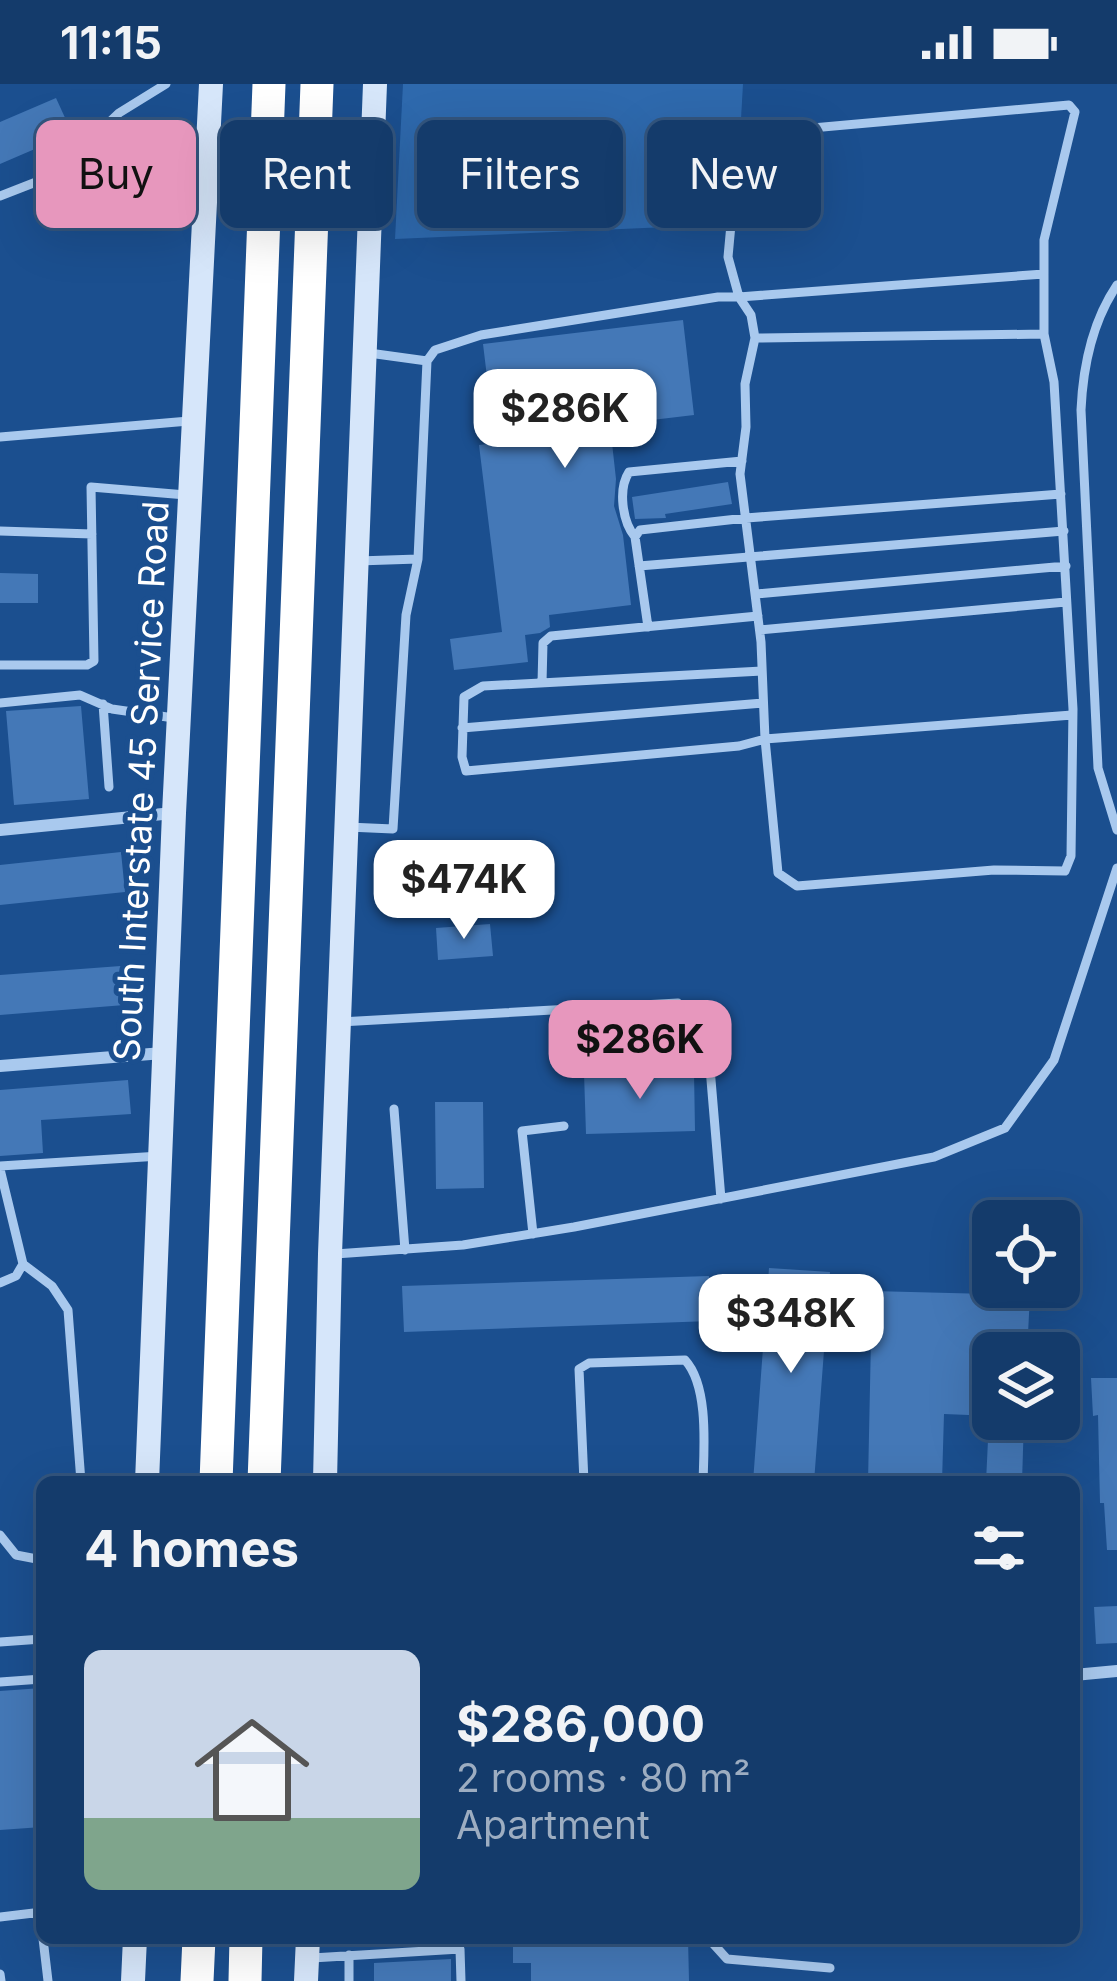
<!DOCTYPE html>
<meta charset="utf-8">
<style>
:root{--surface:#143b6b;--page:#214673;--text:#f1f3f6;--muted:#9dadc1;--line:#33557e;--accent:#e797bd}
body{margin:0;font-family:Inter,sans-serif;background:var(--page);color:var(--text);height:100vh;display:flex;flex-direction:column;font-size:45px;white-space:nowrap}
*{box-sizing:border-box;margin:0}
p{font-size:39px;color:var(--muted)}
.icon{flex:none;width:66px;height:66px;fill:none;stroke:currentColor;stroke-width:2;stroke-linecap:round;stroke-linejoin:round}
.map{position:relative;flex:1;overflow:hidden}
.side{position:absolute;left:36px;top:1392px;width:1044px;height:468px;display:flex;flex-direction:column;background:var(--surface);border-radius:18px;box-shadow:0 12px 48px #0002,0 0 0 3px var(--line)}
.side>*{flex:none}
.guide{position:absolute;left:36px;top:36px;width:1047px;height:108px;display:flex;gap:24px}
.fabs{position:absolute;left:972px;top:1116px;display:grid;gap:24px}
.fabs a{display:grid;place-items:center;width:108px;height:108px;border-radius:18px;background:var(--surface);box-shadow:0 12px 48px #0002,0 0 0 3px var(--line);font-size:60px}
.price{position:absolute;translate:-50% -102px;padding:0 27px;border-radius:24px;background:#fff;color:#222;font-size:39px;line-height:78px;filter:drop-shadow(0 3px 6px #0008)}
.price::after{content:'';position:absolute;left:50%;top:72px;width:36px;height:27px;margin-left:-18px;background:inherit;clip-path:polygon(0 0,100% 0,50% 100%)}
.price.active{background:var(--accent);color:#111}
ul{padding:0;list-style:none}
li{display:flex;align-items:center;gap:36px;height:300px;padding:0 48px}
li+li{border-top:3px solid var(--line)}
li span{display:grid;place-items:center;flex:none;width:336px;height:240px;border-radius:18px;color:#555}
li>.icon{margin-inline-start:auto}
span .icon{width:144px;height:144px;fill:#fffc;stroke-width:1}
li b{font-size:51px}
h2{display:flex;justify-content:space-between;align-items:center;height:144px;padding:0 48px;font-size:51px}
.tag{padding:0 42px;border-radius:18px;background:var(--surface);box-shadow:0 12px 48px #0002,0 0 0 3px var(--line);font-size:42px;line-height:108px}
.tag.active{background:var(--accent);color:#111}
.status{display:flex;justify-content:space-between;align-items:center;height:84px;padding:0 60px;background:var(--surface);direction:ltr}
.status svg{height:33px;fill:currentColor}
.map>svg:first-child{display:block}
.green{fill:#2e69ad}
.building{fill:#4478b7}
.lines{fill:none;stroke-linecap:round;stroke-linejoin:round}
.lane{stroke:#a9c9ee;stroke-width:9}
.street{stroke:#a9c9ee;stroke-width:12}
.secondary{stroke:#d6e6fa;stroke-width:24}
.highway{stroke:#fff;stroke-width:33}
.labels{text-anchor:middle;stroke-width:10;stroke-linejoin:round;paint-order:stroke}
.street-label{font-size:36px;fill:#fff;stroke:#1b4f8f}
</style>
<div class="status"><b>11:15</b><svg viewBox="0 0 49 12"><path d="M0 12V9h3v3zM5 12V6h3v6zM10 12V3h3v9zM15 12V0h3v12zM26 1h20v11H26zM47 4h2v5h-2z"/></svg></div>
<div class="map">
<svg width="1117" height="1897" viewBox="0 0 1117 1897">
<rect width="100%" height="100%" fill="#1b4f8f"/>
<path class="green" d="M403 0H743L735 140 395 155Z"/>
<path class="building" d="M56 14 72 49 0 80V38Z
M683 236 694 331 610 341 616 395 614 422 623 451 631 521 549 531 550 543 540 549 525 551 528 578 454 586 450 555 502 548 479 361 495 359 483 260Z
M728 398 732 420 665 430 666 434 635 435 632 413Z
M0 489 38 490V519H0Z
M81 622 89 715 14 721 6 627Z
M121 768 125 808 0 821V781Z
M490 840 493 872 438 876 436 844Z
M134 881 137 920 0 931V891Z
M694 987 695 1047 586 1050 584 989Z
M128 996 131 1030 41 1036 43 1069 0 1072V1006Z
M435 1018H483L484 1104 436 1105Z
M769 1184 830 1188 814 1398H753Z
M709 1192 711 1237 404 1248 402 1202Z
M872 1207 1030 1211 1027 1269H993V1332L944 1330 942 1398H868Z
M1091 1294H1117V1466H1107L1104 1419H1100L1098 1331 1093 1332Z
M989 1335H1024L1022 1398H986Z
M1117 1522V1559L1096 1560 1094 1523Z
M42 1604V1743L0 1746V1607Z
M513 1854H688L689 1897H531V1879H513Z
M451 1875V1897H374V1879Z"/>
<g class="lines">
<path class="lane" d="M0 112 54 91 119 29 166 0
M1044 190 739 213 728 173 739 54 744 50 1069 21 1075 28 1044 156V250
M1117 201C1092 238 1083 282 1081 326L1098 684 1117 746
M755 254 1044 250 1054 298 1073 625 1071 772 1065 787 994 786 797 802 778 789 765 655 1072 631
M427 277 435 266 481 251 718 213H739L751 231 755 254 745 300 746 343 740 390 761 558 765 655 739 662 466 687 462 673 464 613 483 602 762 587
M0 353 189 337
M0 447 92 450
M635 453C622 437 618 405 629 388L742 377
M358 477 418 475 427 277 369 269
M639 482 1064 447
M756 510 1066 482
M648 543 635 453 640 446 746 434 1061 410
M760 546 1066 518
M0 581H87L94 577 91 403 186 411
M542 599 543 559 551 552 758 532
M0 619 80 611 112 625 174 634
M103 620 109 703
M462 644 763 619
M348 743 393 745 406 531 418 475
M340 938 678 919
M710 984 721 1115
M394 1025 405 1166
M0 1082 160 1072
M0 1085 23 1180 16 1192 0 1199
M533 1150 522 1047 564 1042
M335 1170 463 1161 574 1143 934 1073 1005 1044 1054 976 1117 784
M23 1180 52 1202 68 1226 81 1398
M584 1398 579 1285 589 1279 685 1276C709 1302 704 1364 703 1398
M0 1451 16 1471 42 1476
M0 1558 42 1555
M0 1598 42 1595
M40 1829 48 1897
M0 1833 42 1828
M708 1854 727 1875 830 1884
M349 1871V1897
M312 1874 460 1865 461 1897
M0 1890 1 1897"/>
<path class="street" d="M0 746 173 729
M0 982 163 969
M1074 1591 1117 1587"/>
<path class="secondary" d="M147 1398 174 729 211 0
M325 1398 330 1170 375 0
M133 1897 135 1854
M306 1897 308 1854"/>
<path class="highway" d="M216 1398 269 0
M264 1398 317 0
M197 1897 199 1854
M245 1897 246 1854"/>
</g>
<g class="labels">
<g class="street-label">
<text transform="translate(141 697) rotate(-87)" y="13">South Interstate 45 Service Road</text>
</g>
</g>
</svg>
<div class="fabs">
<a><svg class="icon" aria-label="locate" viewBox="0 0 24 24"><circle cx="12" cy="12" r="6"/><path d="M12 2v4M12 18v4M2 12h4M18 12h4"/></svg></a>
<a><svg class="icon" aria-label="layers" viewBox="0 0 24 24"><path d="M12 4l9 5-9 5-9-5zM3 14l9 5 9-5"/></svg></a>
</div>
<b class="price" style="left:565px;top:387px">$286K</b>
<b class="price" style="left:464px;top:858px">$474K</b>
<b class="price active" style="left:640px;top:1018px">$286K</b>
<b class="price" style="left:791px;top:1292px">$348K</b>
<div class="guide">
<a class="tag active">Buy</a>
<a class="tag">Rent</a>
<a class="tag">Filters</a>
<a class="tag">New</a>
</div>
<section class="side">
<h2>4 homes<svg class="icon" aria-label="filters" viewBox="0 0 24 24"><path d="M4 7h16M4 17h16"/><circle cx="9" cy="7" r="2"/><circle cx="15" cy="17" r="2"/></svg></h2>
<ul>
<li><span style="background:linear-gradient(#c9d6e8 70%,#7fa58c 0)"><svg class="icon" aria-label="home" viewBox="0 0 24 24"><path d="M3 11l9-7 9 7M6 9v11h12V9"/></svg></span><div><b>$286,000</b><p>2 rooms · 80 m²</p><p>Apartment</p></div></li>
</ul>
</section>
</div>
